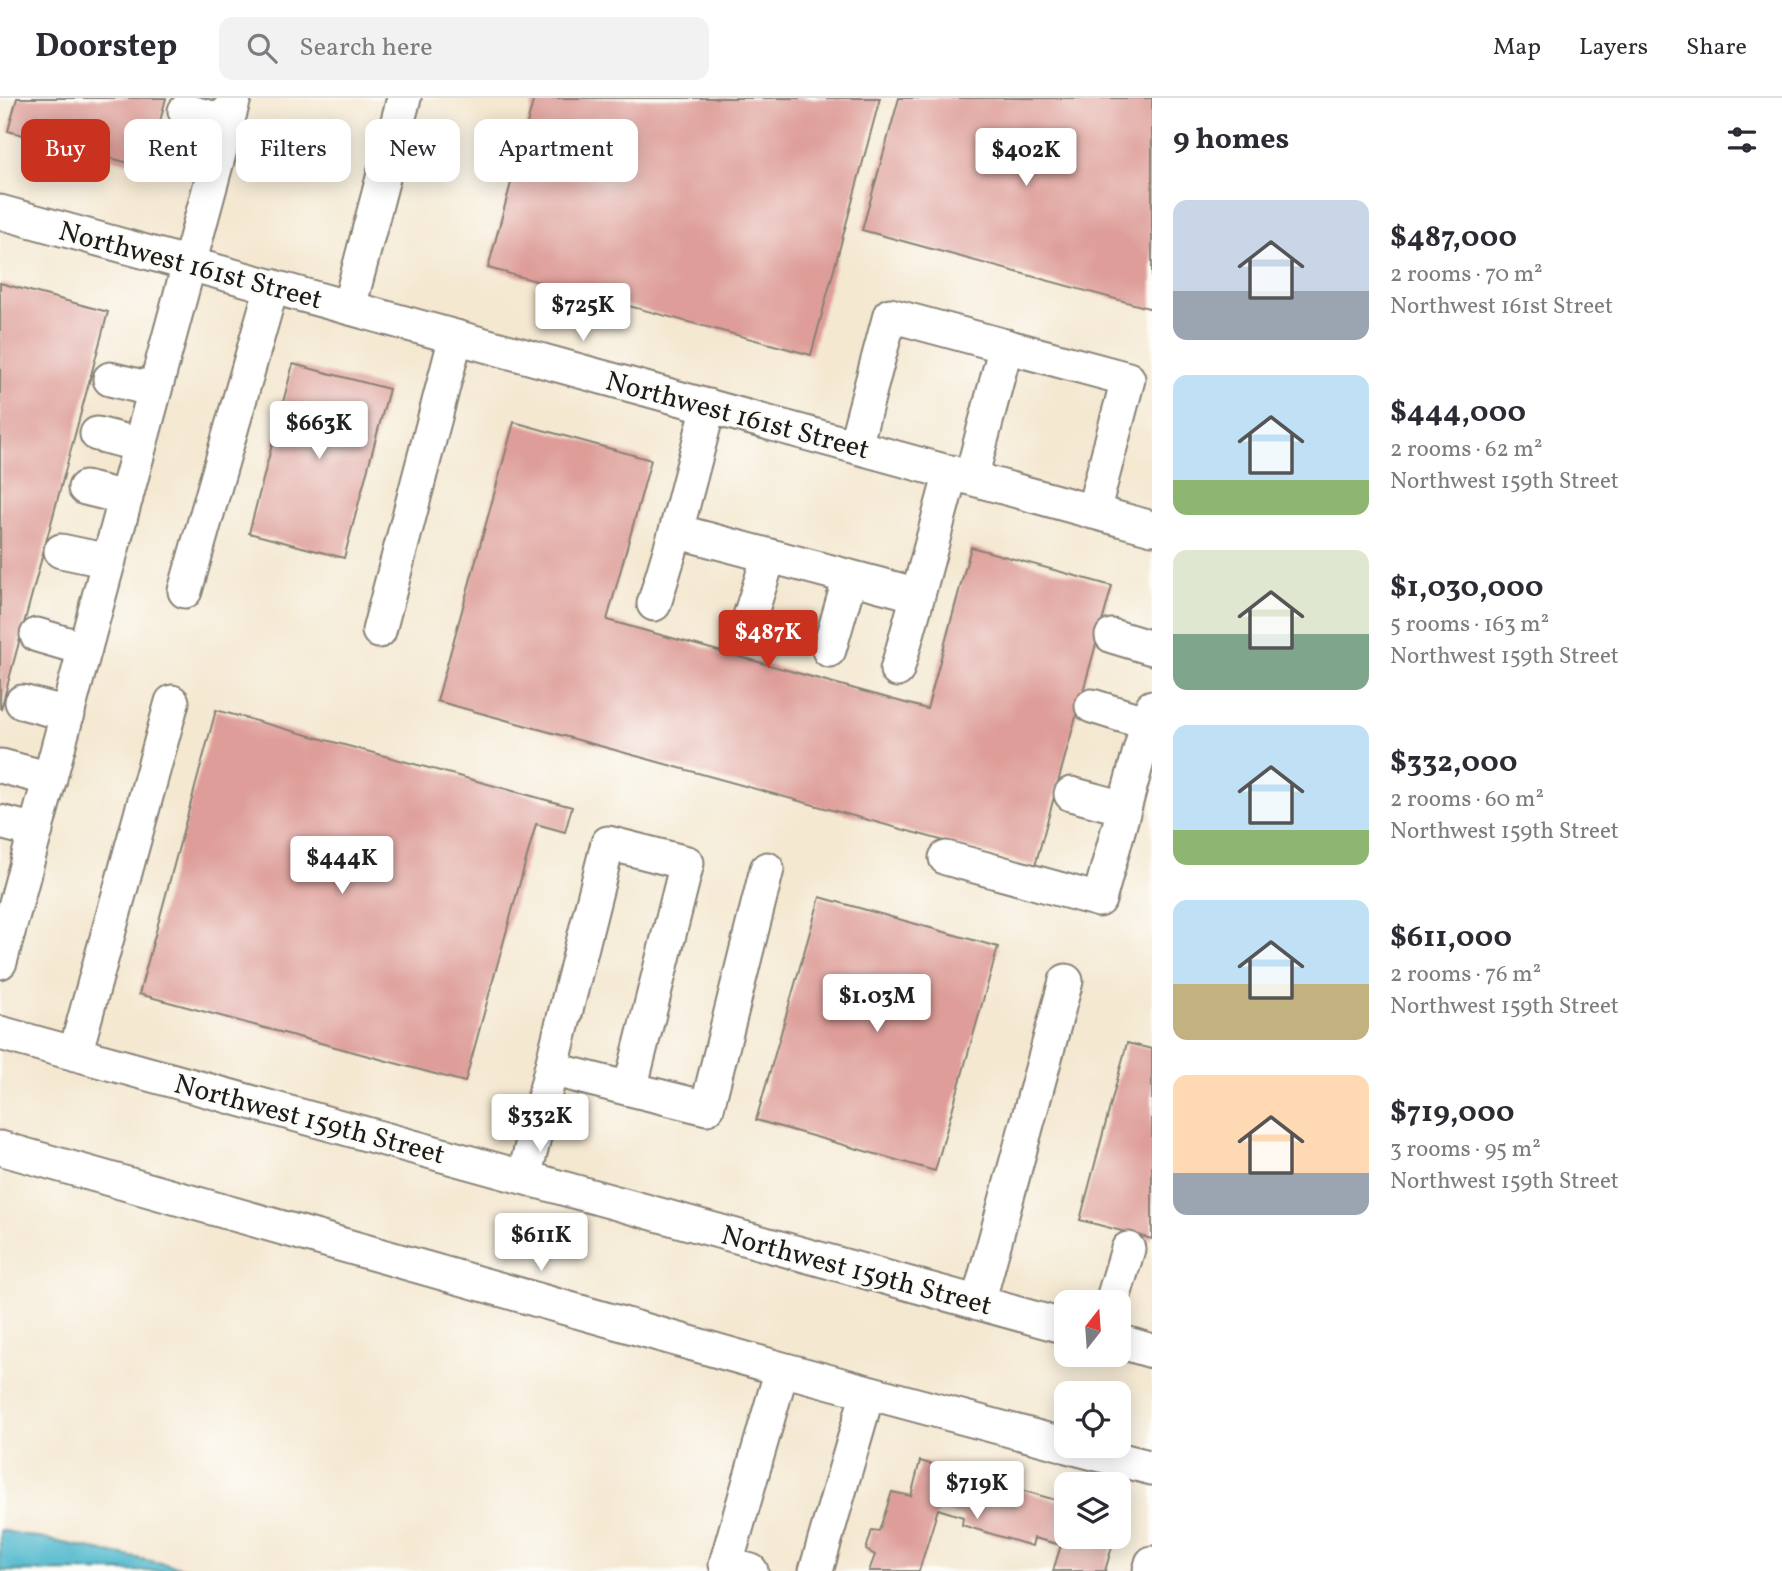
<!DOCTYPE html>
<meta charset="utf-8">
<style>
:root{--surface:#fff;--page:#f2f2f3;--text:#2b2b33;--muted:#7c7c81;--line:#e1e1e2;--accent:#c8321e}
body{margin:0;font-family:Vollkorn,serif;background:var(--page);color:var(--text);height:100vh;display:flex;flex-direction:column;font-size:26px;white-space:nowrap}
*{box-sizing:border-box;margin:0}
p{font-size:23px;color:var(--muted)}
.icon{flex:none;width:38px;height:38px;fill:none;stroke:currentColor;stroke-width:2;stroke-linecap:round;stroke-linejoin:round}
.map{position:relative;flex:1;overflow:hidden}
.details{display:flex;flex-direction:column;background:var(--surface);width:630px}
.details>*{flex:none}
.top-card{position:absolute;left:21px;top:21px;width:665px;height:63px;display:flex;gap:14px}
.needle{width:46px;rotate:17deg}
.fabs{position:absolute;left:1054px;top:1192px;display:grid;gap:14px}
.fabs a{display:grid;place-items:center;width:77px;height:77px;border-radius:14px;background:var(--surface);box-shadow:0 4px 18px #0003;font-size:35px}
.price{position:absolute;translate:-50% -60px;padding:0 16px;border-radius:7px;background:#fff;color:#222;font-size:23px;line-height:46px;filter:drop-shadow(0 2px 4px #0008)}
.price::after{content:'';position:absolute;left:50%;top:42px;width:21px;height:16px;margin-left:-10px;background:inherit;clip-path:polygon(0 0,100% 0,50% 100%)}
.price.current{background:var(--accent);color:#fff}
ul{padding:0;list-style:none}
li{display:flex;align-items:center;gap:21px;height:175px;padding:0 21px}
li span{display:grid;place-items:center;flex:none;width:196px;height:140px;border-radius:14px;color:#555}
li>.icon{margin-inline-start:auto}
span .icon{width:84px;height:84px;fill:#fffc;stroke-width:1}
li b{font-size:30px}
h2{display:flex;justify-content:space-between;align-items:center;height:84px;padding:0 21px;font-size:30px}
.pill{padding:0 24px;border-radius:14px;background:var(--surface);box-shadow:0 4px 18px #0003;font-size:24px;line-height:63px}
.pill.current{background:var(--accent);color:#fff}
header{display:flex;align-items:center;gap:42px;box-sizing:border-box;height:98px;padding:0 35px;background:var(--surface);border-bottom:2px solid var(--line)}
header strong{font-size:33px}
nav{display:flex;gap:38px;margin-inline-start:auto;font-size:24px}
.search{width:490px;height:63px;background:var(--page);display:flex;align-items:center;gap:18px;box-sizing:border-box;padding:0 24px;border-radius:14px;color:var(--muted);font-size:26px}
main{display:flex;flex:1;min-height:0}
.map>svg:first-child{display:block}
.water{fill:#4eb7cc;stroke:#356a74;stroke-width:2}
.building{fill:#de9d98}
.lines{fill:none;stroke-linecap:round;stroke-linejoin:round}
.minor-casing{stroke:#888276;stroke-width:37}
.minor{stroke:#fff;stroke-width:33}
.labels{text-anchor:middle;stroke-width:5;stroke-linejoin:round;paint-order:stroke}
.street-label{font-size:28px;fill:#1c1c1c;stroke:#fdfcf7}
</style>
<header>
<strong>Doorstep</strong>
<div class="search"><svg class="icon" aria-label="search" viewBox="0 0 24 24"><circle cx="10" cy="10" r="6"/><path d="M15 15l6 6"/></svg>Search here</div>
<nav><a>Map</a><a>Layers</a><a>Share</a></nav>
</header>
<main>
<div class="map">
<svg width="1152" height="1473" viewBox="0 0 1152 1473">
<rect width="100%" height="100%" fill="#fdfcf7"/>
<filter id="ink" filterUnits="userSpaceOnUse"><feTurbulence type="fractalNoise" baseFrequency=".0143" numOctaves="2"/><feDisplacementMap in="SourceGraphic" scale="14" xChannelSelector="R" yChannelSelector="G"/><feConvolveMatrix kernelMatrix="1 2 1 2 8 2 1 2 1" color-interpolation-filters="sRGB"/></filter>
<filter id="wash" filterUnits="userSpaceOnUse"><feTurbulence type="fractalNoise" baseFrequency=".00686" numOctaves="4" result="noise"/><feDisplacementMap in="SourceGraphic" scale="28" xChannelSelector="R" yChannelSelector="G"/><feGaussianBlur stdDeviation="1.57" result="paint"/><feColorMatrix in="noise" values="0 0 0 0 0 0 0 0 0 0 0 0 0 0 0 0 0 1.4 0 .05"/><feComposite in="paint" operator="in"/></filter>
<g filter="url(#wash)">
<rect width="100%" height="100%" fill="#f4e8d1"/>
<path class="water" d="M0 1432 20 1436 200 1473H0Z"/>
<g id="blocks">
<path class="building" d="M17 0H166L148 70 8 33Z
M534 0H880L811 257 488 170Z
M899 0H1152V211L862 132Z
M0 185 108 214 1 611 0 610Z
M293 266 389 291 344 460 249 435Z
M514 324 651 362 607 522 927 611 971 449 1112 488 1035 768 437 603Z
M216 612 572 709 565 734 536 726 465 984 139 896Z
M820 799 998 849 935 1073 756 1022Z
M1127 945 1152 951V1141L1080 1122Z
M920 1363 1066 1405V1438H1094L1113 1445 1105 1473H1053L1061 1447 1034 1440 1032 1448 962 1427 963 1419 938 1411 919 1473H869L875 1457 866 1452 872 1432 879 1433 892 1394 911 1398Z"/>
</g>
</g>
<g filter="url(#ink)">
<use href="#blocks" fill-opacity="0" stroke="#888276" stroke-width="2"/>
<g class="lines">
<defs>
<path id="minor" d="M185 13 228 24
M0 114 1152 430
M349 209 404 0
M110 281 155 292
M709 308 676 433 918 497 951 374
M97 336 140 347
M855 348 890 217 1128 281 1093 414
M971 380 1006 248
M85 390 126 400
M61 453 109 463
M185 493 272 188
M654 506 676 433
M746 531 769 458
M379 533 456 239
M37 537 85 551
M1112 538 1152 550
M829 552 850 479
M897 572 918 497
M22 604 68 616
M1092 608 1147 625
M1 668 50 681
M1071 696 1124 710
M0 724 36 733
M946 760 1099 802 1152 609
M0 864 234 0
M0 935 1066 1229
M75 956 172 604
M551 971 630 991
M0 1050 782 1271 1066 1347
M524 1079 608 745 687 765 630 991 707 1010 767 771
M1112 1204 1128 1151
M978 1205 1066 883
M1118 1243 1152 1253
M1067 1348 1152 1370
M751 1473 726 1466 782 1271
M816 1473 868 1294
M1150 1473 1152 1465"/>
</defs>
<use href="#minor" class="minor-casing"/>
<use href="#minor" class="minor"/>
</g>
</g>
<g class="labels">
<g class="street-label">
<text transform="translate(191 166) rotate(15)" y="10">Northwest 161st Street</text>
<text transform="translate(738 316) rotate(15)" y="10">Northwest 161st Street</text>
<text transform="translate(310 1020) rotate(15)" y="10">Northwest 159th Street</text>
<text transform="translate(857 1171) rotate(15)" y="10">Northwest 159th Street</text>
</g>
</g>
</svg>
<div class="fabs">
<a><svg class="needle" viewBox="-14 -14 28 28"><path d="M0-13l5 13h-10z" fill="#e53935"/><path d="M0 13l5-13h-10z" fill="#7c7c81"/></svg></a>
<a><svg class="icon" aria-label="locate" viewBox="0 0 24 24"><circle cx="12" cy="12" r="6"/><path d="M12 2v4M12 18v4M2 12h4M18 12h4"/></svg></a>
<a><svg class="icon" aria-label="layers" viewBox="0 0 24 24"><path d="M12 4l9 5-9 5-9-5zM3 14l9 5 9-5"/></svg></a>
</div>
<b class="price" style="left:1026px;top:90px">$402K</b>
<b class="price" style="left:583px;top:245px">$725K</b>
<b class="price" style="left:319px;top:363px">$663K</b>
<b class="price current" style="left:768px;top:572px">$487K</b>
<b class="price" style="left:342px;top:798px">$444K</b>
<b class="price" style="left:877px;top:936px">$1.03M</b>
<b class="price" style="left:540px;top:1056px">$332K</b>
<b class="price" style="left:541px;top:1175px">$611K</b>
<b class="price" style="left:977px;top:1423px">$719K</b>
<div class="top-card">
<a class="pill current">Buy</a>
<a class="pill">Rent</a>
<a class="pill">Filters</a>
<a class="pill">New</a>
<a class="pill">Apartment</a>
</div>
</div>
<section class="details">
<h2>9 homes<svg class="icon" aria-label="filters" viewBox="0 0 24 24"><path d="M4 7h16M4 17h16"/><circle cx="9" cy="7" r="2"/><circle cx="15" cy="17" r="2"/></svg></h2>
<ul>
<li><span style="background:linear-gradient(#c9d6e8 65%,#9aa5b1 0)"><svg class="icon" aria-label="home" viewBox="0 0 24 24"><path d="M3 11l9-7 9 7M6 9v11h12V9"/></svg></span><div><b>$487,000</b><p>2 rooms · 70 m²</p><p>Northwest 161st Street</p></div></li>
<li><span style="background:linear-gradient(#bfe0f5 75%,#8fb573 0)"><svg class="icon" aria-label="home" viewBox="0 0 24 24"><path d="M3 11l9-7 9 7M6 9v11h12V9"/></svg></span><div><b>$444,000</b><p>2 rooms · 62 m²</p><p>Northwest 159th Street</p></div></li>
<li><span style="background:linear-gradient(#dfe7d0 60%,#7fa58c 0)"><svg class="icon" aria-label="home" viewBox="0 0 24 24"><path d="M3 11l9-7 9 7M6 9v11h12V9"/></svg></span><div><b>$1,030,000</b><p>5 rooms · 163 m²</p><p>Northwest 159th Street</p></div></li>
<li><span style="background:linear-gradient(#bfe0f5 75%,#8fb573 0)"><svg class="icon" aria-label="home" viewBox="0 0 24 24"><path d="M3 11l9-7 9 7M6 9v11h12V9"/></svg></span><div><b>$332,000</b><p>2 rooms · 60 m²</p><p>Northwest 159th Street</p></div></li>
<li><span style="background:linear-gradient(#bfe0f5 60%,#c2b280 0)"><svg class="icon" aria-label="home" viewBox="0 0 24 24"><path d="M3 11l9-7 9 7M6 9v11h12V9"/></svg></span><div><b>$611,000</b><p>2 rooms · 76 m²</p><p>Northwest 159th Street</p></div></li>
<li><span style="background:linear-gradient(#ffd9b3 70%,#9aa5b1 0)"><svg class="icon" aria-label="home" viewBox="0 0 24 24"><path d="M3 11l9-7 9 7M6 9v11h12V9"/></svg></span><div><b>$719,000</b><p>3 rooms · 95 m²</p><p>Northwest 159th Street</p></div></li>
</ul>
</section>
</main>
